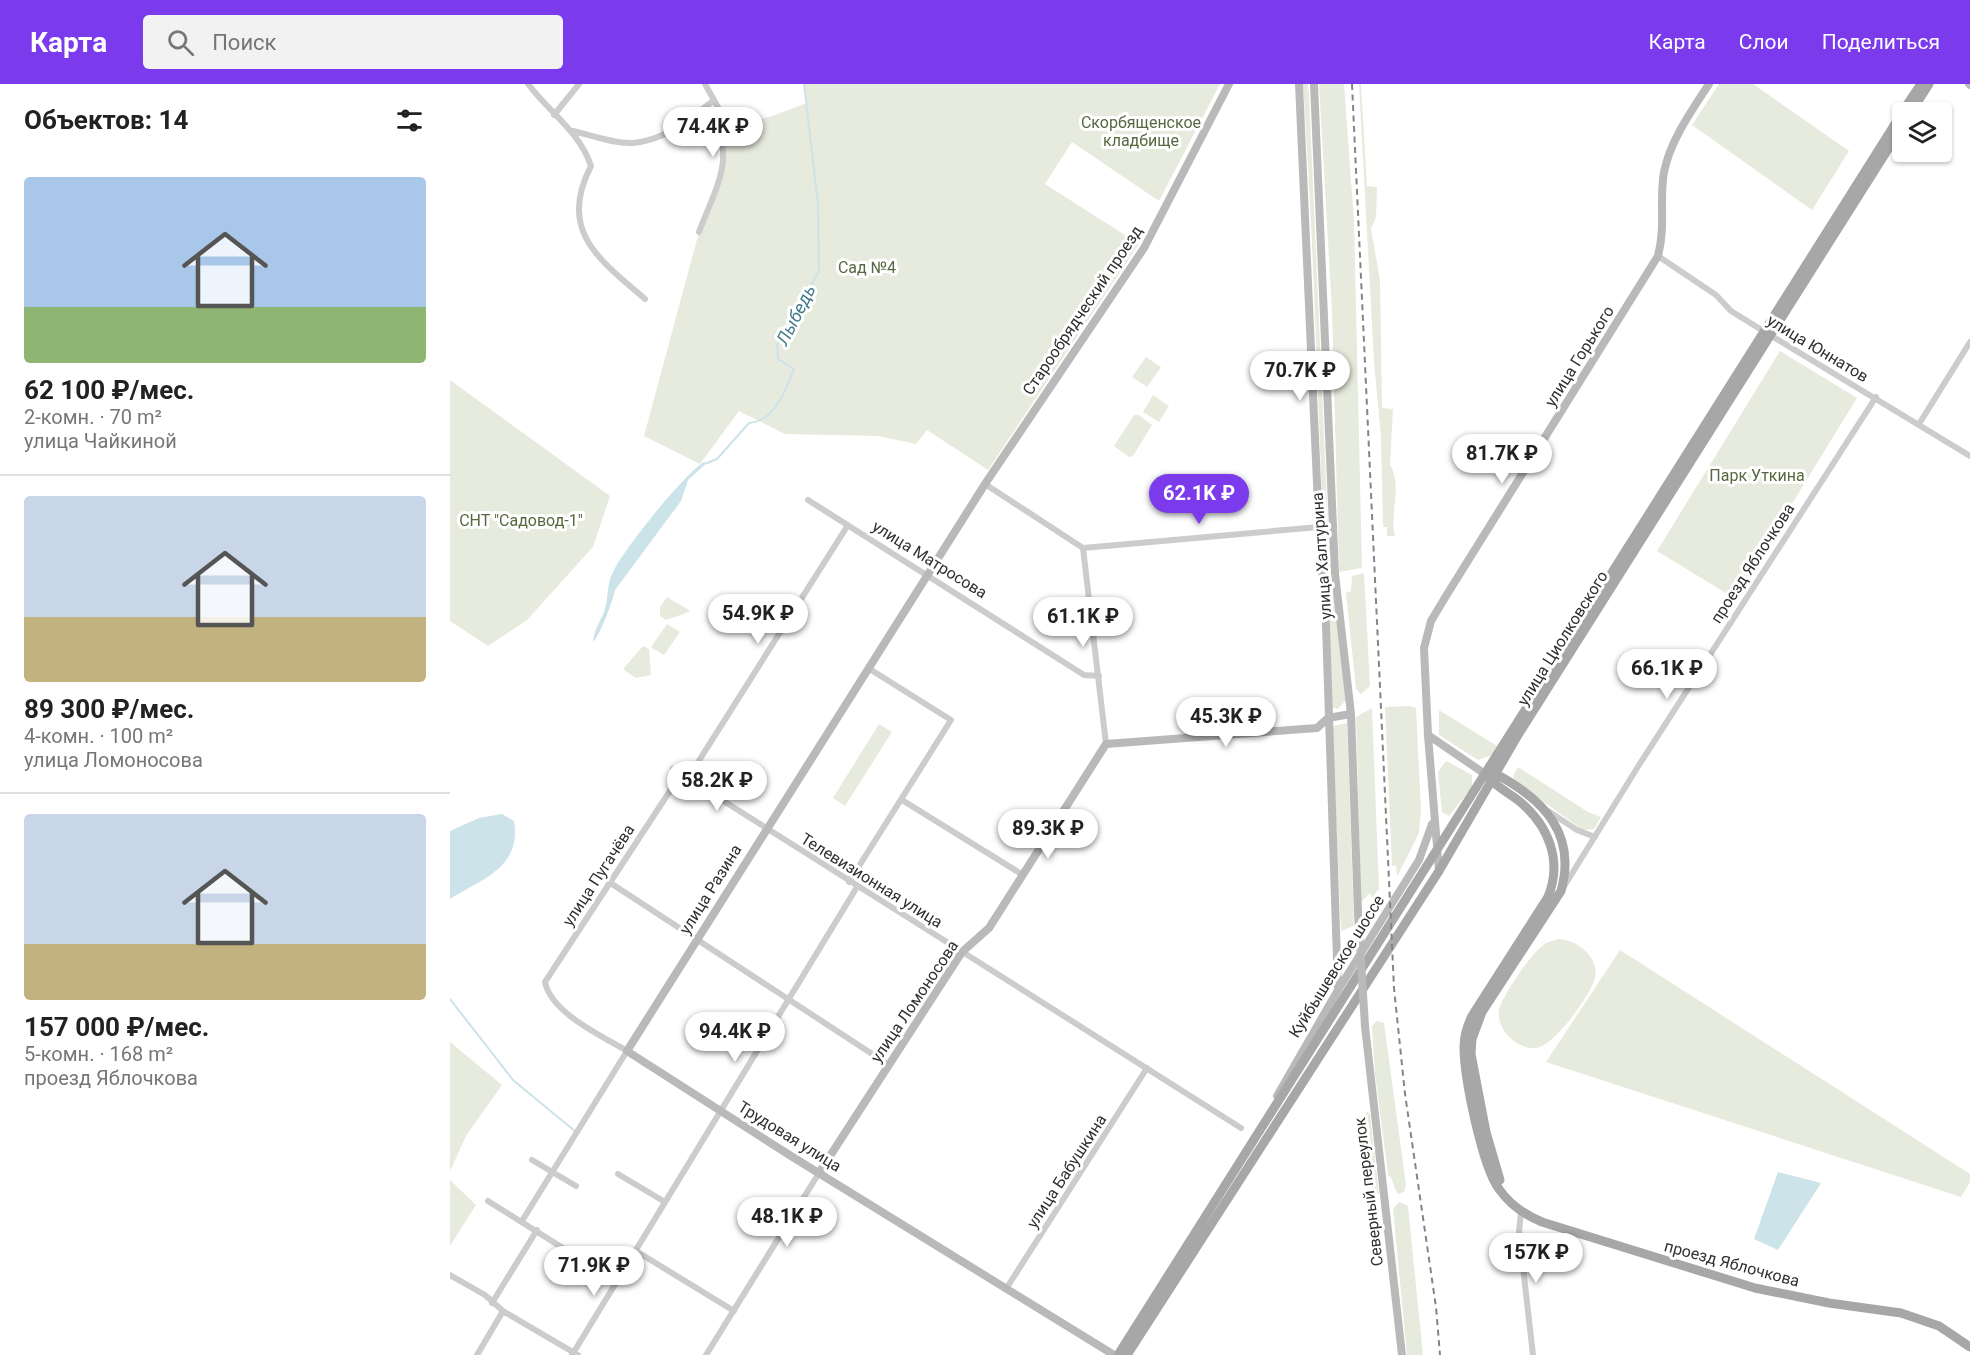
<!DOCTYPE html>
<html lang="ru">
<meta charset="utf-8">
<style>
:root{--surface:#fff;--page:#f2f2f2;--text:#222;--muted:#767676;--line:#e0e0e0;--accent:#7c3aed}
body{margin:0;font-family:Roboto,sans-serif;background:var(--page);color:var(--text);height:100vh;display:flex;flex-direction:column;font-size:22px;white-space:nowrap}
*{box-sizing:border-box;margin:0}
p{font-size:20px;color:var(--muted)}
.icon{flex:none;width:33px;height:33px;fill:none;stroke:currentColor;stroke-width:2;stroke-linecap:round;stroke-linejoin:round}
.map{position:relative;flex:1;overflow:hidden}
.side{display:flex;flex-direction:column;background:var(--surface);width:450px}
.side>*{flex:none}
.buttons{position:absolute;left:1442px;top:18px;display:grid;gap:12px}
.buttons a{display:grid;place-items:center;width:60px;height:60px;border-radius:6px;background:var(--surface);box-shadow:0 2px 4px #0004;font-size:30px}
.price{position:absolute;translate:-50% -51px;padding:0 14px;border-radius:21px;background:#fff;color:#222;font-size:20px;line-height:39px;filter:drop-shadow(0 2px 3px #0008)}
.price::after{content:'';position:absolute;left:50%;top:36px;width:18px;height:14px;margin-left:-9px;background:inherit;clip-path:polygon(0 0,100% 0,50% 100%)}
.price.current{background:var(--accent);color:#fff}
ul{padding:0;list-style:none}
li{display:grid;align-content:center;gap:12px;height:318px;padding:0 24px}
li+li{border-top:2px solid var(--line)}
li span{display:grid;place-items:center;height:186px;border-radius:6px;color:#555}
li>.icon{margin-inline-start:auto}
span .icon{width:108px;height:108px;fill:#fffc;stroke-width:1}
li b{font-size:26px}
h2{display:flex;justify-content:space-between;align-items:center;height:72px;padding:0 24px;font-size:26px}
header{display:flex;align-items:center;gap:36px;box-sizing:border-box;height:84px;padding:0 30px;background:var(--accent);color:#fff}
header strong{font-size:28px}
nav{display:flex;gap:33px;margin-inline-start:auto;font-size:21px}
.search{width:420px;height:54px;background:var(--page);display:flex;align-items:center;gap:15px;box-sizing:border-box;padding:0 21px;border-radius:6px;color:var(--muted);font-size:22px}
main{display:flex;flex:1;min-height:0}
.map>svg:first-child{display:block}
.green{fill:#e7ebdd}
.water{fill:#cbe3e9}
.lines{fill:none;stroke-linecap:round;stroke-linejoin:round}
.stream{stroke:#cbe3e9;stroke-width:2}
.street{stroke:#ccc;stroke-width:6}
.secondary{stroke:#b9b9b9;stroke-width:8}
.primary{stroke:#a7a7a7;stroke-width:9}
.rail{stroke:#848484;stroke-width:2;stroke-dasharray:6 4.5;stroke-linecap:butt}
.secondary-bridge{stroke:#b9b9b9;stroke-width:8}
.labels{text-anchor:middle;stroke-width:6;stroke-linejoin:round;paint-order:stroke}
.park-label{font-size:16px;fill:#58673f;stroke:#fff}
.street-label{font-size:16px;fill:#2f2f2f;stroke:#fff}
.water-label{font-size:18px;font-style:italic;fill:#427b8b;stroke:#fff}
</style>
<header>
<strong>Карта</strong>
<div class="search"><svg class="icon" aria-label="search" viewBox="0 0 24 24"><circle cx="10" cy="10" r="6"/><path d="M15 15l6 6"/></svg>Поиск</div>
<nav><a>Карта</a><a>Слои</a><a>Поделиться</a></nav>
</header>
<main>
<section class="side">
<h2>Объектов: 14<svg class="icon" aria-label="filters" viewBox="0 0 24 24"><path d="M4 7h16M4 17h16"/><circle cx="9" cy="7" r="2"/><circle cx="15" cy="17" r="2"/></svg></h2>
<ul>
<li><span style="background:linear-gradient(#a9c7e8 70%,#8fb573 0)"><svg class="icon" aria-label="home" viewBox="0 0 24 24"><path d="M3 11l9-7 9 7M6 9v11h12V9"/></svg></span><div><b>62 100 ₽/мес.</b><p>2-комн. · 70 m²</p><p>улица Чайкиной</p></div></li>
<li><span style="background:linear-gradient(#c9d6e8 65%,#c2b280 0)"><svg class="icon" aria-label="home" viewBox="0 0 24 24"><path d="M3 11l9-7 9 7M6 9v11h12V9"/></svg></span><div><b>89 300 ₽/мес.</b><p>4-комн. · 100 m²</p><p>улица Ломоносова</p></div></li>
<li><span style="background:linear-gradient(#c9d6e8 70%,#c2b280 0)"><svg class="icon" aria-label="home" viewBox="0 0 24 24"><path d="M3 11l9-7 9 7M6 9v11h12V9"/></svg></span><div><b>157 000 ₽/мес.</b><p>5-комн. · 168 m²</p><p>проезд Яблочкова</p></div></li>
</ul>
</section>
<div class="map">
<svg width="1520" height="1271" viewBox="0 0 1520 1271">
<rect width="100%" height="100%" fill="#fff"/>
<path class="green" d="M354 0H770L709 117 622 58 595 100 689 160 538 386 477 346 466 360 428 352 335 350 289 327 250 380 194 352 249 148 275 76 271 44 322 32 357 19Z
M853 0H858L859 10 878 442 896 616 888 625 881 623C870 415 867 207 853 0Z
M869 0H894L904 137 912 484 889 488 882 227Z
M909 0H911L917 102 927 103 926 133 921 145 930 196 932 324 943 325 940 381C953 402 939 430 945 452H937V443H933L931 353 924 278Z
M1269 0H1303L1399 67 1362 126 1242 41Z
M1330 267 1407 314 1284 514 1207 467Z
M696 273 711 283 697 303 682 293Z
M0 296 160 412 143 463 77 536 38 562 0 537Z
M703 311 719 322 709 338 693 328Z
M684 331H689L702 341 683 372 679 373 664 362Z
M914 489 920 602 911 610 906 605 896 509 901 507 902 492Z
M217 513 239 526V528L216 536 210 532V523Z
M217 540 230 548 214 571 201 563Z
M193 562 199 565 201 591 186 594 173 585Z
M959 622 966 624 971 726 969 749 947 793 946 782H942L935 623Z
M922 624 929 805 922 814 920 809 911 818 906 633Z
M989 626 1047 662 1042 671 1028 676 989 651Z
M897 639 904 842 891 847 882 642Z
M429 640 442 648 395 722 383 714Z
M996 677 1022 691V703L999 732 992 728 988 688Z
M1068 683 1138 728 1151 733 1144 745 1133 746 1066 698 1063 692Z
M1109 855C1128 856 1150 874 1145 894 1141 911 1103 964 1085 964 1076 965 1067 960 1060 954 1053 947 1047 936 1049 926 1052 912 1084 865 1096 859 1100 857 1105 856 1109 855Z
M1170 866 1520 1090V1098L1511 1113 1096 978Z
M927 937 934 939 956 1101 954 1108 948 1110C943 1103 944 1096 938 1090L925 990 922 942Z
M0 958 52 1001 16 1052 0 1087Z
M917 1028 920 1030 929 1110H919L915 1030Z
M0 1096 26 1121 0 1162Z
M949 1118 958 1122 973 1271H957L943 1125Z"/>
<path class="water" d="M254 378 257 379 238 396 231 417 165 506C163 516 150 552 143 558 144 546 150 538 154 528 159 515 156 501 163 488 174 465 234 390 254 378Z
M52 730 64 737C72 784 31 795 0 815V747L29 734Z
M1328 1088 1371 1099 1328 1166 1304 1155Z"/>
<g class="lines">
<path class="stream" d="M257 379 267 375 299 339C325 337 336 306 344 285L328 275 327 261 369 187 368 120 354 0
M0 915 63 996 126 1048"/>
<path class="street" d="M78 0C99 28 130 48 141 82 107 147 150 176 195 215
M104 31 129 0
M123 47C141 51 164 60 182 59 215 57 240 35 264 16
M249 148C265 105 287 74 262 30L269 25 255 0
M1208 172 1266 211 1281 227 1302 240 1520 372
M1469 340 1520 258
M535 400 633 464 869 443
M358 416 634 591 649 592
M633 464 656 660
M223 685 791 1044
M238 694 398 441
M452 716 573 791
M1098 727 1127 746 1145 753
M159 798 439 981
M399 798 501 636 418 584
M1113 804 1189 681 1426 313
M82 1076 126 1102
M168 1090 215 1118
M38 1117 167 1198
M1071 1127 1069 1148 1083 1271
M72 1137 177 967C152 952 101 929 95 898L231 690
M186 1167 284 1227
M0 1191 35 1211 53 1227 128 1271
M556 1205 697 984
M42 1219 87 1146
M27 1271 53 1227
M122 1271 407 803
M256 1271 369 1089"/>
<path class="secondary" d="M849 0 869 443 876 542 888 906
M864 0 885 490 901 630 908 829
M1519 0 1520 1
M978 651 1035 690
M989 787 978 651 974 564 981 537 996 512 1208 172C1216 141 1209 116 1214 88 1220 57 1242 26 1259 0
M915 942 952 1271
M827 1012 888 906 969 776 982 740
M369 1089 512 868 539 844 656 660 867 644 878 634 901 630
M664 1271 341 1072 177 967 535 400 694 164 779 0"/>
<path class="primary" d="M1452 28 1471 0
M1461 28 1479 0
M1046 690C1094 716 1127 750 1111 807L1032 928 1022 955 1021 970 1036 1048 1050 1096
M1039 694C1047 703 1059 709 1069 717 1098 741 1113 776 1098 813L1022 932C1017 942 1014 952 1014 963 1014 993 1032 1082 1049 1105 1060 1121 1075 1131 1092 1138L1305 1204 1379 1219 1451 1229 1489 1242 1520 1263
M668 1271 1452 29
M677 1271 989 787 1068 651 1452 43"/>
<path class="rail" d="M902 0 944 904 955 1010 986 1223 990 1271"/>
<path class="secondary-bridge" d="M908 829 915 942"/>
</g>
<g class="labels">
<g class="park-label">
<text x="691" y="44">Скорбященское<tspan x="691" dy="18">кладбище</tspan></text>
<text x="417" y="189">Сад №4</text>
<text x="1307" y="397">Парк Уткина</text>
<text x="71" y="442">СНТ "Садовод-1"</text>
</g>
<g class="street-label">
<text transform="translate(632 226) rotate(-56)" y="6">Старообрядческий проезд</text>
<text transform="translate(1368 264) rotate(31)" y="6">улица Юннатов</text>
<text transform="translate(1129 272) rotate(-58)" y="6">улица Горького</text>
<text transform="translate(871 472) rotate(-94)" y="6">улица Халтурина</text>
<text transform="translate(480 475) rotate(32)" y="6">улица Матросова</text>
<text transform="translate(1302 479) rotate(-57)" y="6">проезд Яблочкова</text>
<text transform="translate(1112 554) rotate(-58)" y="6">улица Циолковского</text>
<text transform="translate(148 791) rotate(-57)" y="6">улица Пугачёва</text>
<text transform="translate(422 796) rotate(32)" y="6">Телевизионная улица</text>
<text transform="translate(260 805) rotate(-58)" y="6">улица Разина</text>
<text transform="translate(886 882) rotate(-58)" y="6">Куйбышевское шоссе</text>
<text transform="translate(464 917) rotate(-56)" y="6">улица Ломоносова</text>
<text transform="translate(340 1052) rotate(32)" y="6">Трудовая улица</text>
<text transform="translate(616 1087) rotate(-57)" y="6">улица Бабушкина</text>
<text transform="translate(918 1108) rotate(-97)" y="6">Северный переулок</text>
<text transform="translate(1282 1179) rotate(15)" y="6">проезд Яблочкова</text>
</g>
<g class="water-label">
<text transform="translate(346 231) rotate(-63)" y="6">Лыбедь</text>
</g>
</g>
</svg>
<div class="buttons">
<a><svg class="icon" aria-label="layers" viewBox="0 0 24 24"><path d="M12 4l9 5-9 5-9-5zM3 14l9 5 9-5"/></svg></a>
</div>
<b class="price" style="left:263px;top:74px">74.4K ₽</b>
<b class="price" style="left:850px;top:318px">70.7K ₽</b>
<b class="price" style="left:1052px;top:401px">81.7K ₽</b>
<b class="price current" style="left:749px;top:441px">62.1K ₽</b>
<b class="price" style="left:308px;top:561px">54.9K ₽</b>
<b class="price" style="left:633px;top:564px">61.1K ₽</b>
<b class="price" style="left:1217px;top:616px">66.1K ₽</b>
<b class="price" style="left:776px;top:664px">45.3K ₽</b>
<b class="price" style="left:267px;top:728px">58.2K ₽</b>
<b class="price" style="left:598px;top:776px">89.3K ₽</b>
<b class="price" style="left:285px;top:979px">94.4K ₽</b>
<b class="price" style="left:337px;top:1164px">48.1K ₽</b>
<b class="price" style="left:1086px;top:1200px">157K ₽</b>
<b class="price" style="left:144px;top:1213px">71.9K ₽</b>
</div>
</main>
